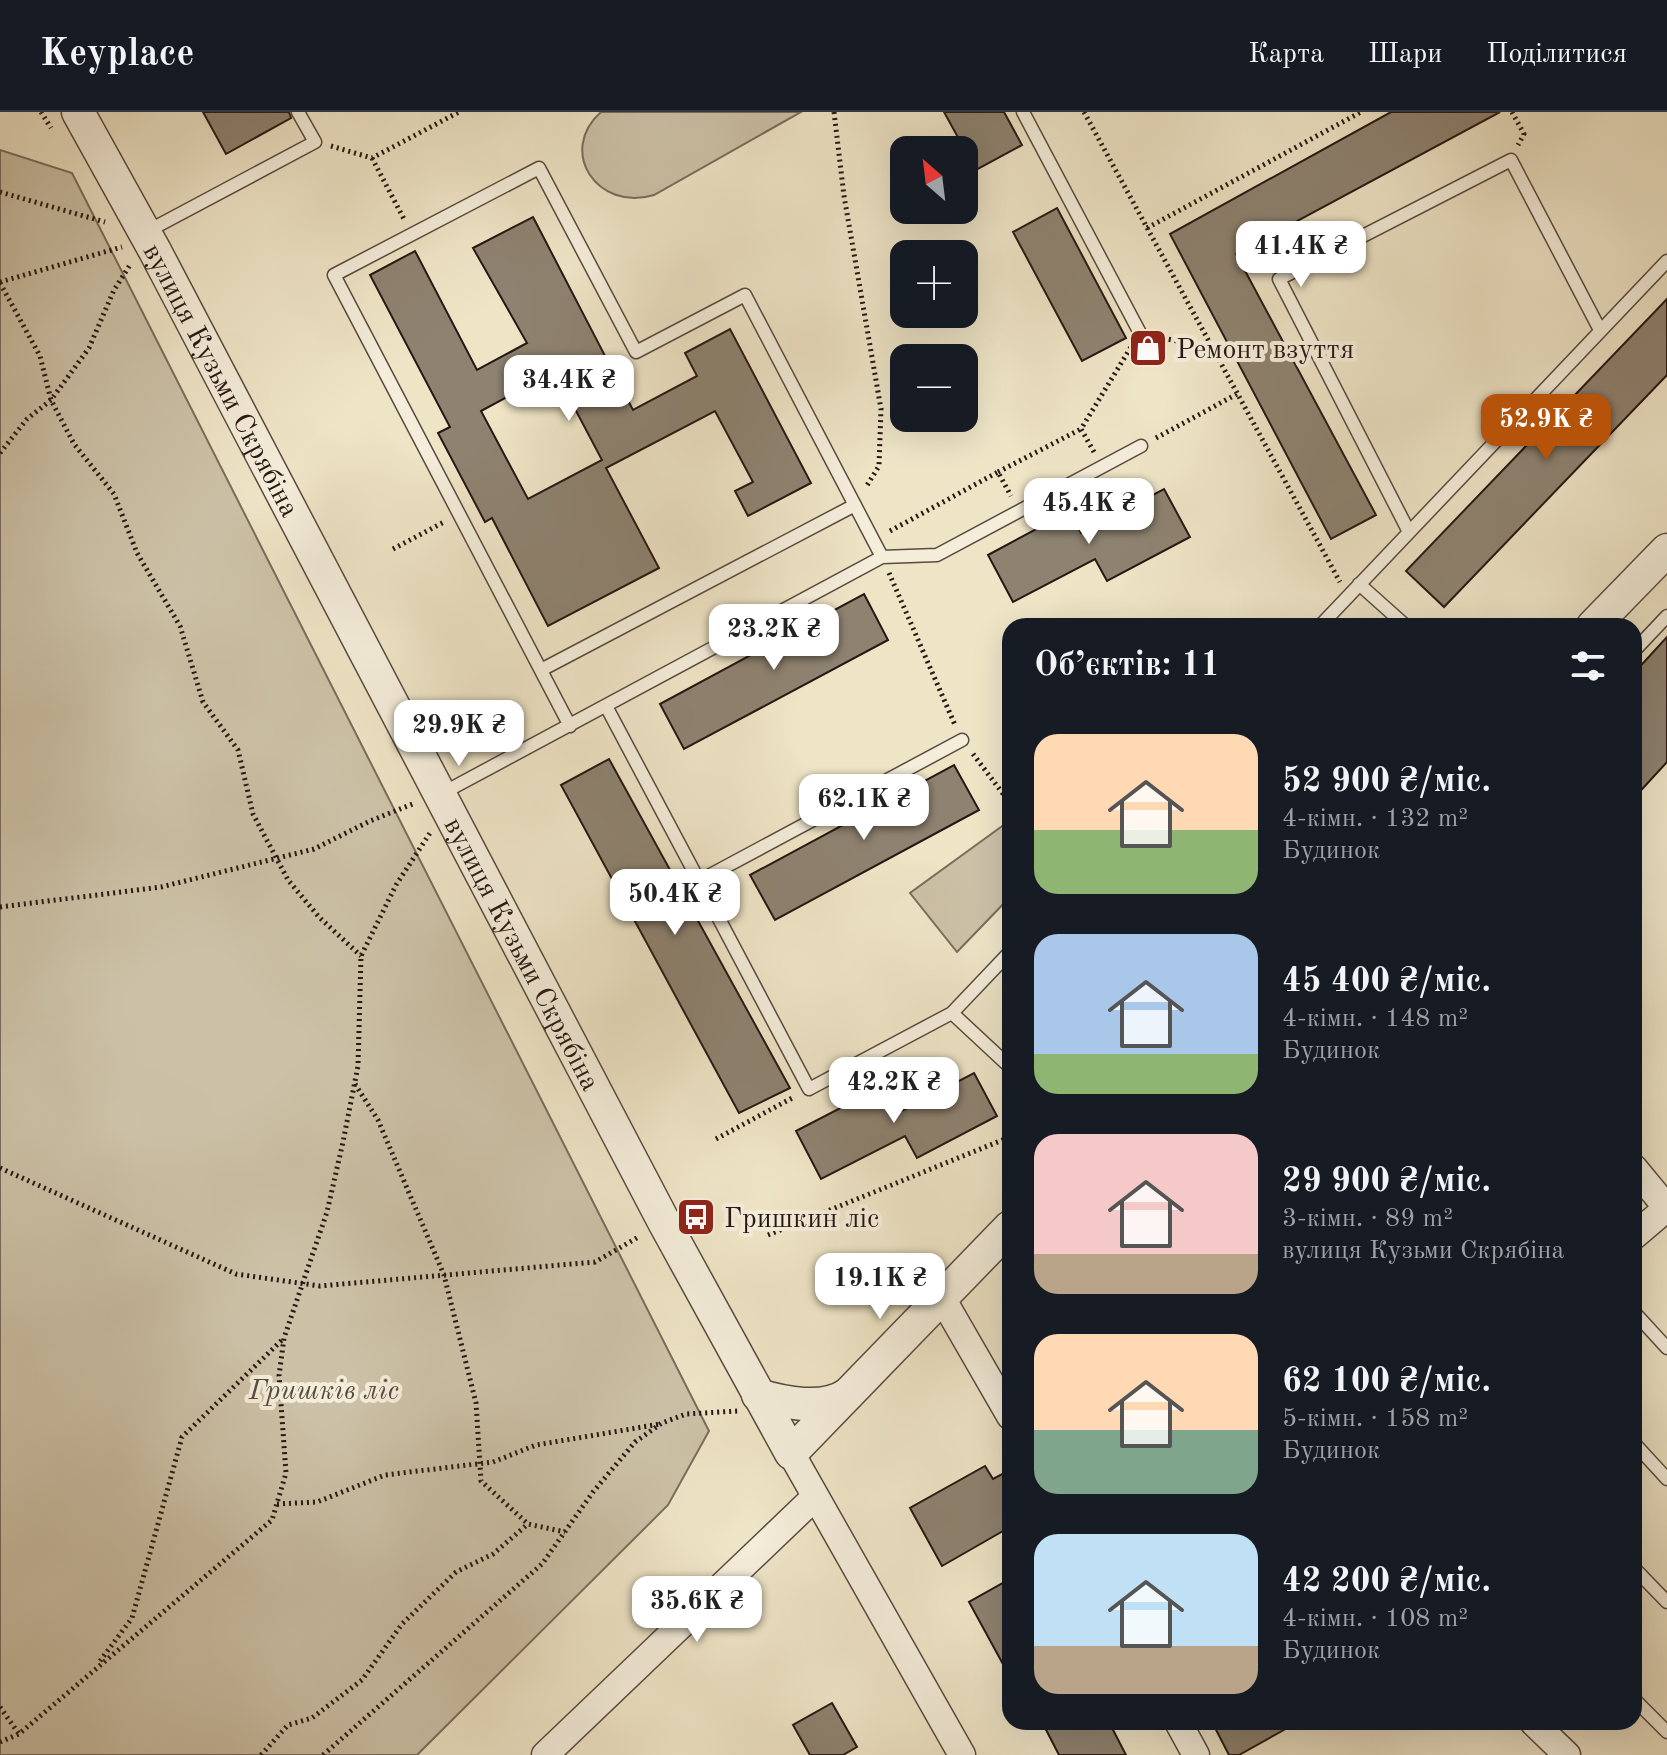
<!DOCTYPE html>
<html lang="uk">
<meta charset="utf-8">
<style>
:root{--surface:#171b24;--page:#242831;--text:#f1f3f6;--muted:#9ea1a6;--line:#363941;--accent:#b45309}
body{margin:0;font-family:"Old Standard TT",serif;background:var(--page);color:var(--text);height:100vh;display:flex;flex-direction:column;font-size:30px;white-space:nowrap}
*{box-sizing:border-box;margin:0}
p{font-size:26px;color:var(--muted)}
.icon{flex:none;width:44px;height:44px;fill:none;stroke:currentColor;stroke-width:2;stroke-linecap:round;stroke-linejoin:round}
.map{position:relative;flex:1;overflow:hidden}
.side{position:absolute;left:1002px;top:506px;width:640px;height:1112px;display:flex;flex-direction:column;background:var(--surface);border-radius:24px;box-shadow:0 8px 32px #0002}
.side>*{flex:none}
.needle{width:52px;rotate:332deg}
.controls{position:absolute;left:890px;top:24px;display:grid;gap:16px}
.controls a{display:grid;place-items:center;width:88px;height:88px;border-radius:16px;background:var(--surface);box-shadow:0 8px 32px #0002;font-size:40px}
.price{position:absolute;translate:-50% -68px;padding:0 18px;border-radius:16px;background:#fff;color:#222;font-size:26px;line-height:52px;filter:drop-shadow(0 2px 4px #0008)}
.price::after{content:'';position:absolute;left:50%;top:48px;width:24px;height:18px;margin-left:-12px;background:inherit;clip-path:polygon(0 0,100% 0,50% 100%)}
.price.active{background:var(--accent);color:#fff}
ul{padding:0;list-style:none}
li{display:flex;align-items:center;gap:24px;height:200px;padding:0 32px}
li span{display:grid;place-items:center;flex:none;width:224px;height:160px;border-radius:24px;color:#555}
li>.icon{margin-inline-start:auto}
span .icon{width:96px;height:96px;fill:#fffc;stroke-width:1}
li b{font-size:34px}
h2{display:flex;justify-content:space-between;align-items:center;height:96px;padding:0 32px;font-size:34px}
header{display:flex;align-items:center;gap:48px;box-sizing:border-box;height:112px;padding:0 40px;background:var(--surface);border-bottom:2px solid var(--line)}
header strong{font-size:38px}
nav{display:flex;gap:44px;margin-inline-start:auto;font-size:28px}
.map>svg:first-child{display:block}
.green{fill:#ccc1a7;stroke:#7a6c5c;stroke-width:2}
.building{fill:#8e8270;stroke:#271712;stroke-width:2;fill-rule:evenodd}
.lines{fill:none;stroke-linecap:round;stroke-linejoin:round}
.service-casing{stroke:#594a3f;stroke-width:15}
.minor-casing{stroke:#594a3f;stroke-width:29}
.tertiary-casing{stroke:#594a3f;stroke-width:35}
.path{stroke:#271712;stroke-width:5;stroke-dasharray:2 4;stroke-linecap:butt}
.service{stroke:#f4edda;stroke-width:12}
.minor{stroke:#f4edda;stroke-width:26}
.tertiary{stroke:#f4edda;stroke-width:32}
.labels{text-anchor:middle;stroke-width:8;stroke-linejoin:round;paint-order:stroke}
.poi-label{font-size:28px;fill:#271712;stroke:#f4edda;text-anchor:start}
.street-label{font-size:28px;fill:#271712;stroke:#f4edda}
.park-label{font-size:28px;font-style:italic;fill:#594a3f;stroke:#f4edda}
</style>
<header>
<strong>Keyplace</strong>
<nav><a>Карта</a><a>Шари</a><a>Поділитися</a></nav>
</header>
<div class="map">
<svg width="1667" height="1643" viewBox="0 0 1667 1643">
<rect width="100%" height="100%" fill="#eee4c6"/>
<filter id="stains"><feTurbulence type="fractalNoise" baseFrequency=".0025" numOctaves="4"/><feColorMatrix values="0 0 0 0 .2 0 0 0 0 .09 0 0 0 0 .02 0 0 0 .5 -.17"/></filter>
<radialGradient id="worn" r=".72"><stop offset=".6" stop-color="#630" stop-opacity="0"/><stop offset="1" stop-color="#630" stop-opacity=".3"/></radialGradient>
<path class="green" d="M601 0H801L654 83C597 100 557 39 601 0Z
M0 38 72 61 709 1319 668 1393 417 1643H0Z
M1005 712 1010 717V785L957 840 910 781Z"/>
<path class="building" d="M203 0H289L291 6 226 42Z
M944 0H1004L1022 33 976 58Z
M1391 0H1500L1236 142 1376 403 1331 427 1170 122Z
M1057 96 1126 226 1082 249 1013 120Z
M533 105 633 298 697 264 685 241 730 217 811 371 748 404 735 379 753 370 715 299 606 356 659 456 548 514 492 406 485 410 438 321 450 315 370 163 415 139 477 258 527 231 473 136ZM555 259 602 348 528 387 481 299Z
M1667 187V263L1444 495 1406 459Z
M1164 377 1190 425 1107 469 1095 447 1013 490 988 443 1070 399 1081 421Z
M864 482 888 528 684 637 660 592Z
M1667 525V650L1634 686V561Z
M609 647 790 976 739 1001 561 673Z
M954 653 979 698 775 808 750 763Z
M974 961 997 1004 917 1046 905 1024 821 1067 796 1019 879 976 894 1003Z
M985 1354 993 1367 1010 1358V1415L942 1454 910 1396Z
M1010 1467V1565L969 1490Z
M832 1591 857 1635 843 1643H810L793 1613Z
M1042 1610H1109L1126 1643H1059Z
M1212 1610H1298L1239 1643H1229Z"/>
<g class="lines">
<defs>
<path id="service" d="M1023 0 1140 221
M146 120 315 30 298 0
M1409 420 1279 167 1511 48 1600 218
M1359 472 1406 514
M1320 514 1667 149
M1634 539 1667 504
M541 558 855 393
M606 594 699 769 962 628
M570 614 334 163 539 56 636 240 745 183 882 445
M441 682 882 445 937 443 1141 334
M699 769 809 977 952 901 1010 955
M952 901 1010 840
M1634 1200 1667 1236
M1634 1331 1667 1367
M1634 1456 1667 1490
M1634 1587 1667 1620"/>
<path id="minor" d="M1634 1056 1667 1096
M1634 1124 1667 1096
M942 1186 1010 1304
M791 1341 962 1643
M1178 1610 1196 1643
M1533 1610 1567 1643
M545 1643 815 1385"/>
<g id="tertiary">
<path id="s1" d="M78 0 155 139 664 1110 791 1341 1010 1115"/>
<path d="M1593 514 1667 438"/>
<path d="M758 1283C784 1291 824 1299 848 1282"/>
</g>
</defs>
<use href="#service" class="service-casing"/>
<use href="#minor" class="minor-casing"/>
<use href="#tertiary" class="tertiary-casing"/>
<path class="path" d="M41 0 51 16
M834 0 844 84 881 297 879 354 866 375
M1084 0 1340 470
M1512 0 1524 22 1518 33
M331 34 372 46 459 0
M372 46 405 109
M0 80 105 110
M1147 116 1361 0
M0 170 122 135
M0 171 40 244 51 288 74 332 114 382 137 441 180 514 203 590 238 638 253 702 288 768 319 805 361 844
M1157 225 1213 236
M1156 326 1237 282
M1094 340 1081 317 1131 235
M0 341 27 307 51 288 89 236 114 178 130 153
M998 360 1081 317
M890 419 998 360 1011 384
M393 437 444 410
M889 461 955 613
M973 642 1010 691
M0 795 161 775 314 737 370 709 415 691
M355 972 378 1008 444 1163 476 1291 481 1369 528 1412 565 1420
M716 1027 794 985
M0 1056 236 1162 320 1174 595 1150 640 1124
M768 1123 1010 1025
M277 1392 317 1390 385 1363 493 1350 536 1333 660 1312
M100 1549 132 1506 182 1325 283 1227
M0 1595 19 1622
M0 1630 19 1622 272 1408 286 1361 279 1264 284 1226 327 1100 343 1030 358 954 361 844 396 773 430 721
M261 1643 288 1613 312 1606 362 1568 402 1512 456 1460 493 1442 528 1412
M323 1643 542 1452 593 1380 635 1330 662 1311 686 1302 738 1299"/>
<use href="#service" class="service"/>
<use href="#minor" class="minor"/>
<use href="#tertiary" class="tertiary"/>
</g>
<defs>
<symbol id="shop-square" viewBox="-11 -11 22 22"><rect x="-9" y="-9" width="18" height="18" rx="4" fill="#8f2418" stroke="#f4edda"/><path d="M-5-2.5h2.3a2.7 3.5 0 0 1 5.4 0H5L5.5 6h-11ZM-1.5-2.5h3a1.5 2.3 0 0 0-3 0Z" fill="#fff"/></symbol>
<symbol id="bus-square" viewBox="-11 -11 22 22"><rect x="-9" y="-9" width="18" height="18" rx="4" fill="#8f2418" stroke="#f4edda"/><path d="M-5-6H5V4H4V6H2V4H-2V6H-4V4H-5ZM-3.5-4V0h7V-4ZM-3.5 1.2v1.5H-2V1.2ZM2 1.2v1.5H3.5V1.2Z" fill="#fff"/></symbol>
</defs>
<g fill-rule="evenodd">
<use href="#shop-square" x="1126" y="214" width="44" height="44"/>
<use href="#bus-square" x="674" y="1083" width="44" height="44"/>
</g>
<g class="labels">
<g class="poi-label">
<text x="1176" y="246">Ремонт взуття</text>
<text x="724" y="1115">Гришкин ліс</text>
</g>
<g class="street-label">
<text dy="10" stroke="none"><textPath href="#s1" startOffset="304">вулиця Кузьми Скрябіна</textPath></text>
<text dy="10" stroke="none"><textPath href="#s1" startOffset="952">вулиця Кузьми Скрябіна</textPath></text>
</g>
<g class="park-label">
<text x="324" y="1287">Гришків ліс</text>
</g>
</g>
<rect width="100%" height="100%" filter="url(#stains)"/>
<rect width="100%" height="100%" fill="url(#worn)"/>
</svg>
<div class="controls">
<a><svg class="needle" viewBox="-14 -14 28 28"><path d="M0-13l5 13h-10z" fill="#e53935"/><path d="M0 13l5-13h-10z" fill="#9ea1a6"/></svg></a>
<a>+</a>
<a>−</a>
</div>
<b class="price" style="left:1301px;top:177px">41.4K ₴</b>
<b class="price" style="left:569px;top:311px">34.4K ₴</b>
<b class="price active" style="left:1546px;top:350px">52.9K ₴</b>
<b class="price" style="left:1089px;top:434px">45.4K ₴</b>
<b class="price" style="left:774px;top:560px">23.2K ₴</b>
<b class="price" style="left:459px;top:656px">29.9K ₴</b>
<b class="price" style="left:864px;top:730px">62.1K ₴</b>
<b class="price" style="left:675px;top:825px">50.4K ₴</b>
<b class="price" style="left:894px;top:1013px">42.2K ₴</b>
<b class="price" style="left:880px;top:1209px">19.1K ₴</b>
<b class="price" style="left:697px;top:1532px">35.6K ₴</b>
<section class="side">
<h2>Об’єктів: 11<svg class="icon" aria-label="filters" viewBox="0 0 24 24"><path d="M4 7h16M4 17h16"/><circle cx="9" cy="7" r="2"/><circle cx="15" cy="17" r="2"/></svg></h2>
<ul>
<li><span style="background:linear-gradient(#ffd9b3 60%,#8fb573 0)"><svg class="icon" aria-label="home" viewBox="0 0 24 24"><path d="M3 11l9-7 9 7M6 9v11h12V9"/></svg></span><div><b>52 900 ₴/міс.</b><p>4-кімн. · 132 m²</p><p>Будинок</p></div></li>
<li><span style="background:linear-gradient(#a9c7e8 75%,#8fb573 0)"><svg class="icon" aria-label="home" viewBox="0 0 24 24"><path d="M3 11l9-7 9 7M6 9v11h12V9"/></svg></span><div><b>45 400 ₴/міс.</b><p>4-кімн. · 148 m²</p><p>Будинок</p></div></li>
<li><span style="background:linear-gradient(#f6c9c9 75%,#b9a48a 0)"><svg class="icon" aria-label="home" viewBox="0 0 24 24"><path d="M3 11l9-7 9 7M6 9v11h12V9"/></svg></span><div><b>29 900 ₴/міс.</b><p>3-кімн. · 89 m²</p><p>вулиця Кузьми Скрябіна</p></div></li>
<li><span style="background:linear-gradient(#ffd9b3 60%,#7fa58c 0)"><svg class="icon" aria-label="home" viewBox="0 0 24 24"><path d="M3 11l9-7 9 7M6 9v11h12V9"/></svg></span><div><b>62 100 ₴/міс.</b><p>5-кімн. · 158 m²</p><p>Будинок</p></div></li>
<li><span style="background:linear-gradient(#bfe0f5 70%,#b9a48a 0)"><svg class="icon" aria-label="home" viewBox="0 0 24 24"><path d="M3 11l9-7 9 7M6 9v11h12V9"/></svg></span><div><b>42 200 ₴/міс.</b><p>4-кімн. · 108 m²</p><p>Будинок</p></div></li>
</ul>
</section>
</div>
